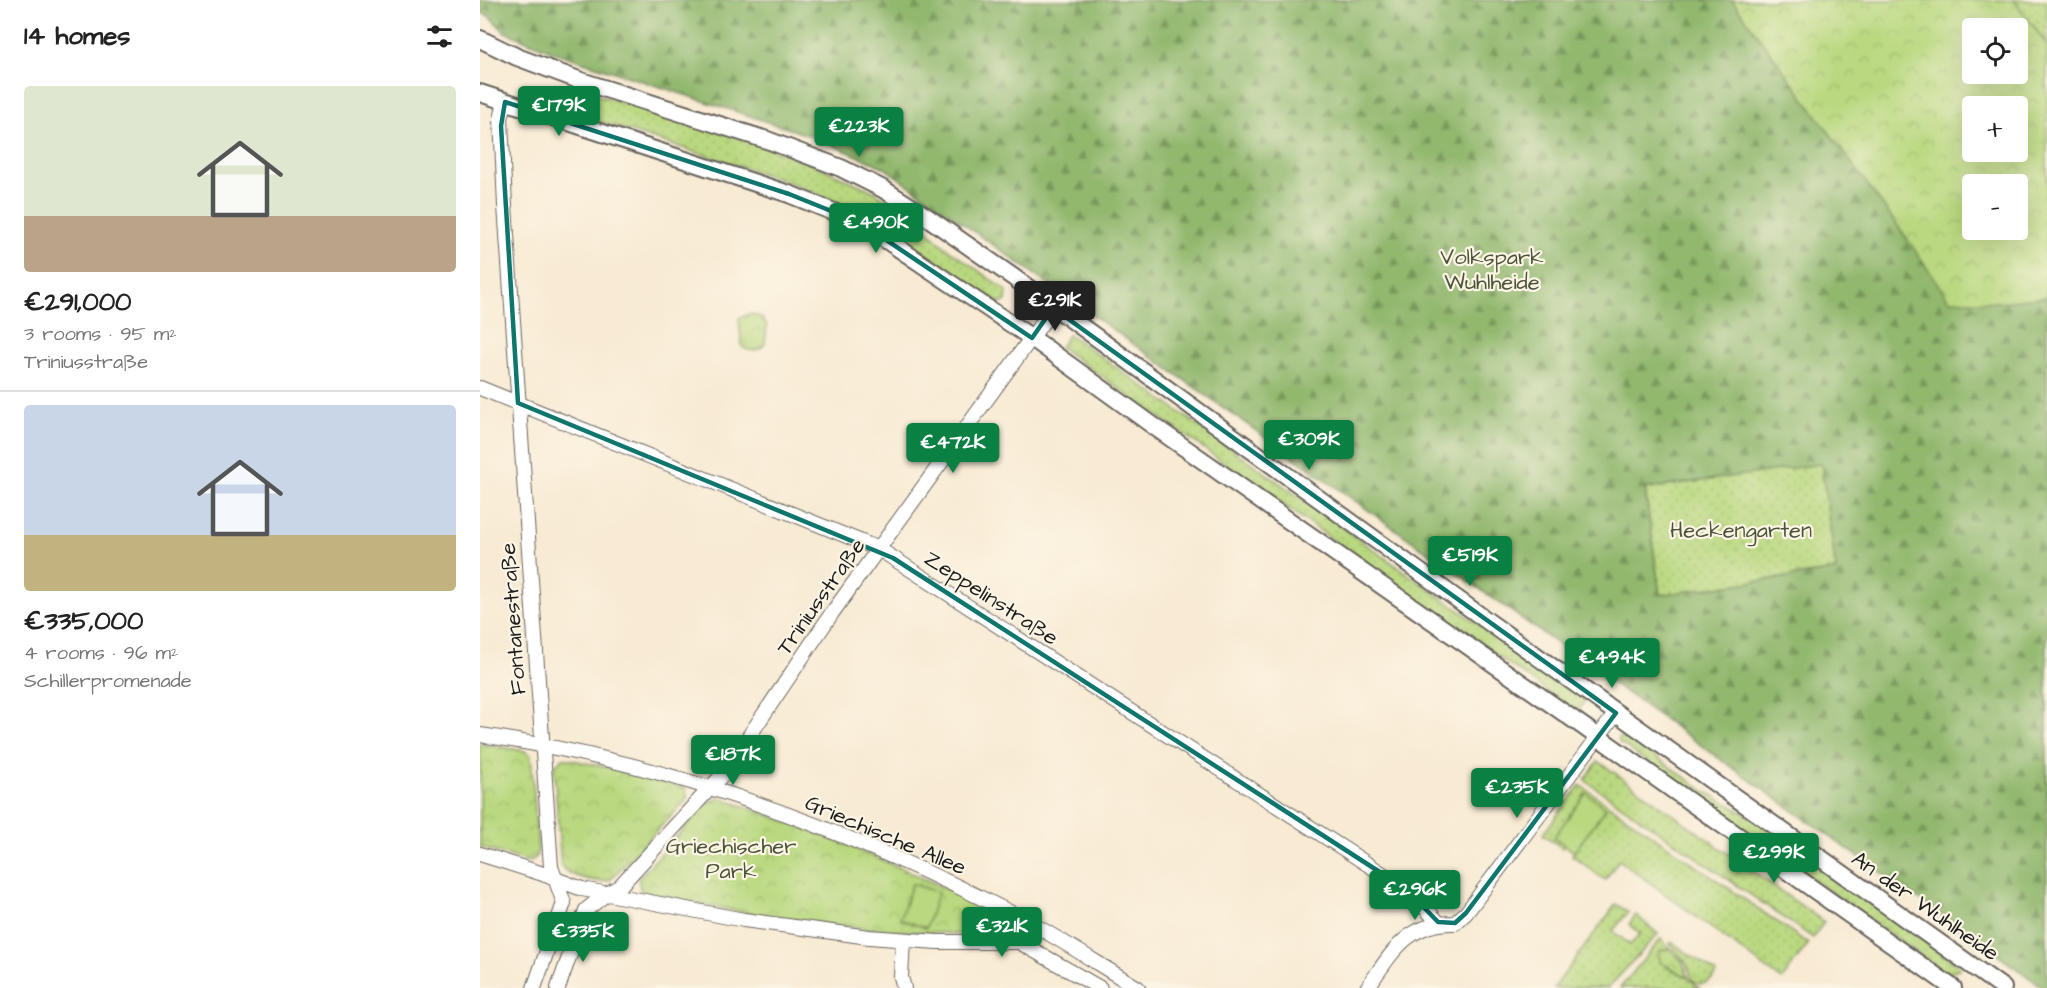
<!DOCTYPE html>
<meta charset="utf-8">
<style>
:root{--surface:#fff;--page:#f6f6f6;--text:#222;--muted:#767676;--line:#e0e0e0;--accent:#0b8043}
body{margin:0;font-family:"Architects Daughter",sans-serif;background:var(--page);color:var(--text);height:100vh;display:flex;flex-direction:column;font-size:22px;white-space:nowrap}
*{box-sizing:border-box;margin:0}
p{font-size:20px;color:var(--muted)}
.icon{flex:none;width:33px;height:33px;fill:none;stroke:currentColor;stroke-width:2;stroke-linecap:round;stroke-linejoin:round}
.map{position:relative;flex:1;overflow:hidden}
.sheet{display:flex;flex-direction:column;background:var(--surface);width:480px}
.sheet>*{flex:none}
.buttons{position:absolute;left:1482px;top:18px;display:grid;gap:12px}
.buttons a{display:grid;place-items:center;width:66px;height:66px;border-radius:6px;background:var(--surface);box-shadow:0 6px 24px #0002;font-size:30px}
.price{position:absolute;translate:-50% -51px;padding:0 14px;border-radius:6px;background:var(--accent);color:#fff;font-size:20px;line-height:39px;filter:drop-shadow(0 2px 3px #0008)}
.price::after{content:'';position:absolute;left:50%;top:36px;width:18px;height:14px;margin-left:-9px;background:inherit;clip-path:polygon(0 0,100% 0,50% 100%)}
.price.active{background:#222;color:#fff}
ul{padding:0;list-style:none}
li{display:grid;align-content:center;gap:12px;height:318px;padding:0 24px}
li+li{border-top:2px solid var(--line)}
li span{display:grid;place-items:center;height:186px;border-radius:6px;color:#555}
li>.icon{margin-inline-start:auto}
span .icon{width:108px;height:108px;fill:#fffc;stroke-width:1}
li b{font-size:26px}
h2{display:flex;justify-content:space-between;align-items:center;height:72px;padding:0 24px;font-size:26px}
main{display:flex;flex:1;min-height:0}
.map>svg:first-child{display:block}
.grass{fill:url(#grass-dots);stroke:#6a7a4e;stroke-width:1.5}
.forest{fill:url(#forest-firs);stroke:#576a45;stroke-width:1.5;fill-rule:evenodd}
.park{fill:url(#park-crowns);stroke:#6a7a4e;stroke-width:1.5;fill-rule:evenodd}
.pitch{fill:#b9d87f;stroke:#6a7a4e;stroke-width:1.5}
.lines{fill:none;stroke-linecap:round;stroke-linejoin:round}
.minor-casing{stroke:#69645c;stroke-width:16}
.major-casing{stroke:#69645c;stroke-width:20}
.minor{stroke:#fff;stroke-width:14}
.major{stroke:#fff;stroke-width:16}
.marked{fill:none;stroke:#0f766e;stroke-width:4.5;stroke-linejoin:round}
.labels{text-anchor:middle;stroke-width:4.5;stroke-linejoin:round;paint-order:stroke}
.park-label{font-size:22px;fill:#4b543a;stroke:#fcf5e5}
.street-label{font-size:22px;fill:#1c1c1c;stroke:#fcf5e5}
</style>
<main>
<section class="sheet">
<h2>14 homes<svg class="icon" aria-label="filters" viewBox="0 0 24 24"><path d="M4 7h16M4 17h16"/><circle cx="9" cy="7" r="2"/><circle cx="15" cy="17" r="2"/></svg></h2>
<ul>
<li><span style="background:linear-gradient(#dfe7d0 70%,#b9a48a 0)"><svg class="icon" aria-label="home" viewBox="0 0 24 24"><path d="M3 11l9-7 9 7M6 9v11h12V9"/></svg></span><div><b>€291,000</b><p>3 rooms · 95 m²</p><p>Triniusstraße</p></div></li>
<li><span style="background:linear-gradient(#c9d6e8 70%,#c2b280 0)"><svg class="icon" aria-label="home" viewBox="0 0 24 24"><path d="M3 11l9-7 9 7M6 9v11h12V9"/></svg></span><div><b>€335,000</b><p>4 rooms · 96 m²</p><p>Schillerpromenade</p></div></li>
</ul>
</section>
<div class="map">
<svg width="1567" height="988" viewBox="0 0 1567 988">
<defs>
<pattern id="grass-dots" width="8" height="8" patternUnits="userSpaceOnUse" patternTransform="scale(1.5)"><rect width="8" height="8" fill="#b9d87f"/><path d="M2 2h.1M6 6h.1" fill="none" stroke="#9eb96d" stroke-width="1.8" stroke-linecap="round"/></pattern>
<pattern id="forest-firs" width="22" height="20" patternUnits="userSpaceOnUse" patternTransform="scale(1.5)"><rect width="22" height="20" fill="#92b86e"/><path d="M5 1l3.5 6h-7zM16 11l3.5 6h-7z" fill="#76955a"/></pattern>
<pattern id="park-crowns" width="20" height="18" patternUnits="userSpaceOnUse" patternTransform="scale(1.5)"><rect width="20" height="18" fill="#b9d87f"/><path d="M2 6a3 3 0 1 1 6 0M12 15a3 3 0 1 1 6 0" fill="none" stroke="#9eb96d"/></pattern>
</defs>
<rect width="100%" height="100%" fill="#fcf5e5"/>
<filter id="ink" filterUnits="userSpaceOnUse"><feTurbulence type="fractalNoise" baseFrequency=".0167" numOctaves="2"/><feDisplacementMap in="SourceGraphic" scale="12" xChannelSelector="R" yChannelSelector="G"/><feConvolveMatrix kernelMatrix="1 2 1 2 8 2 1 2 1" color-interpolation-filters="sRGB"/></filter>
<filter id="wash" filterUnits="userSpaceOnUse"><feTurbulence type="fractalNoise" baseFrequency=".008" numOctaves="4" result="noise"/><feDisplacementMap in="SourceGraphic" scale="24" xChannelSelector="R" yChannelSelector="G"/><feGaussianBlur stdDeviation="1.35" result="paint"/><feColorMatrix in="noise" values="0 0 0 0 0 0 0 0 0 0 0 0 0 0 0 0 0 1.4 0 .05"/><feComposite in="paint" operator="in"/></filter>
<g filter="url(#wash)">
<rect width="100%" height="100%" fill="#f8ead3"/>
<path class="grass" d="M1534 0H1567V45Z
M94 88 224 126 328 162 393 191 432 216 464 246 527 291 526 301 522 303 513 300 415 232 365 205 300 179 111 119C98 112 80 106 90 89Z
M589 334 1106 700 1097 712 580 347Z
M1341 463 1357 570 1180 595 1165 489Z
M1143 736 1149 738 1223 790 1278 821 1479 966V969L1468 973 1463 971 1139 742V738Z
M1118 761 1344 922 1333 938 1106 781 1105 779Z
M1100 785 1326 942 1328 944 1302 980 1139 860 1125 880 1092 855 1126 808 1075 837 1085 845 1082 848 1063 834Z
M1136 904 1148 912 1133 931 1150 945 1160 934 1149 924 1156 915 1178 934 1128 988H1074Z
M1181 939 1190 949H1186L1187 967 1209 978 1219 988H1140Z
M1190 943H1193L1236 973C1232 982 1221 988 1213 980 1210 975 1209 967 1205 962 1201 955 1193 951 1190 943Z"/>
<path class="forest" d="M0 0H1252L1426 237 1469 300 1567 297V988H1564L403 167 331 136 76 53 25 32 9 16 0 12ZM1341 464 1356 570 1180 595 1165 489Z"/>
<path class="park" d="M1252 0H1534L1567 45V297L1520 302 1469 300 1426 237ZM1492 28H1538V74H1492ZM1492 106H1538V152H1492ZM1492 184H1538V230H1492Z
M270 314 281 317 287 325 285 344C278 352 271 353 262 347L259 318Z
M0 744 45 751 51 756 58 850 56 857 50 862 0 847Z
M83 758 144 771 205 788 208 798 130 880C117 883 89 877 81 866L74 766Z
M240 798C334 830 425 867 513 912L518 920 517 928C506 940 479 934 464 933 362 930 260 915 161 891L158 879 229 802Z
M1190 949 1202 961 1209 978 1181 963 1178 954 1181 950Z"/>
<path class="pitch" d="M1106 793 1126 808 1094 852 1074 837Z
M432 884 458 892 446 928 420 919Z"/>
</g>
<g filter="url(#ink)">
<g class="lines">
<defs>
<path id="minor" d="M25 102 21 119 25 206 71 867 84 903 54 988
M0 388 399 549 926 889 933 895 958 922
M0 735C190 762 375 832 545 920 584 941 621 966 658 988
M0 854 60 873 102 889 264 920 389 937 457 942H539L620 988
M423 940 421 977 424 988
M78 988 106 910 126 894 139 887 245 772 352 613 573 308
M887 988C912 953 927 922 975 923L986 913 1136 713"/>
<path id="major" d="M0 39 37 57 104 82 290 141 361 168 403 189 447 217 533 277 1013 625 1523 988
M0 93 309 194 381 223 552 338 675 427 1097 722 1473 988"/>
</defs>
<use href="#minor" class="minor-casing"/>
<use href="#major" class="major-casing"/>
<use href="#minor" class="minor"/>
<use href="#major" class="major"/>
</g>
</g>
<path class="marked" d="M25 102 309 194 381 223 552 338 573 308 1136 713 986 913 975 923 958 922 926 889 413 558 38 403 21 126Z"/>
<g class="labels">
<g class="park-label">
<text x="1012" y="264">Volkspark<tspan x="1012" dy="25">Wuhlheide</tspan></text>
<text x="1261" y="537">Heckengarten</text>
<text x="251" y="853">Griechischer<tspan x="251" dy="25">Park</tspan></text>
</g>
<g class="street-label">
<text transform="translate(340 596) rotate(-55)" y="8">Triniusstraße</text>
<text transform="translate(512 597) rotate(33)" y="8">Zeppelinstraße</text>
<text transform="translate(32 619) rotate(-94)" y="8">Fontanestraße</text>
<text transform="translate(406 834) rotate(23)" y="8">Griechische Allee</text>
<text transform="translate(1446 905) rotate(35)" y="8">An der Wuhlheide</text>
</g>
</g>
</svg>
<div class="buttons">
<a><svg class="icon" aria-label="locate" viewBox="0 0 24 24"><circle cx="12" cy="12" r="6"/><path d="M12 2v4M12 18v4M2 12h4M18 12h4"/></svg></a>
<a>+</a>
<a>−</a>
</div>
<b class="price" style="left:79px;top:137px">€179K</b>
<b class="price" style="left:379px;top:158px">€223K</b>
<b class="price" style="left:396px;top:254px">€490K</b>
<b class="price active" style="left:575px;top:332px">€291K</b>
<b class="price" style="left:829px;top:471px">€309K</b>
<b class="price" style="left:473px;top:474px">€472K</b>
<b class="price" style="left:990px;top:587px">€519K</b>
<b class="price" style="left:1132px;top:689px">€494K</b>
<b class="price" style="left:253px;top:786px">€187K</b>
<b class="price" style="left:1037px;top:819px">€235K</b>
<b class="price" style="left:1294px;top:884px">€299K</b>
<b class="price" style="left:935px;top:921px">€296K</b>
<b class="price" style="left:522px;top:958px">€321K</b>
<b class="price" style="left:103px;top:963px">€335K</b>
</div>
</main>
